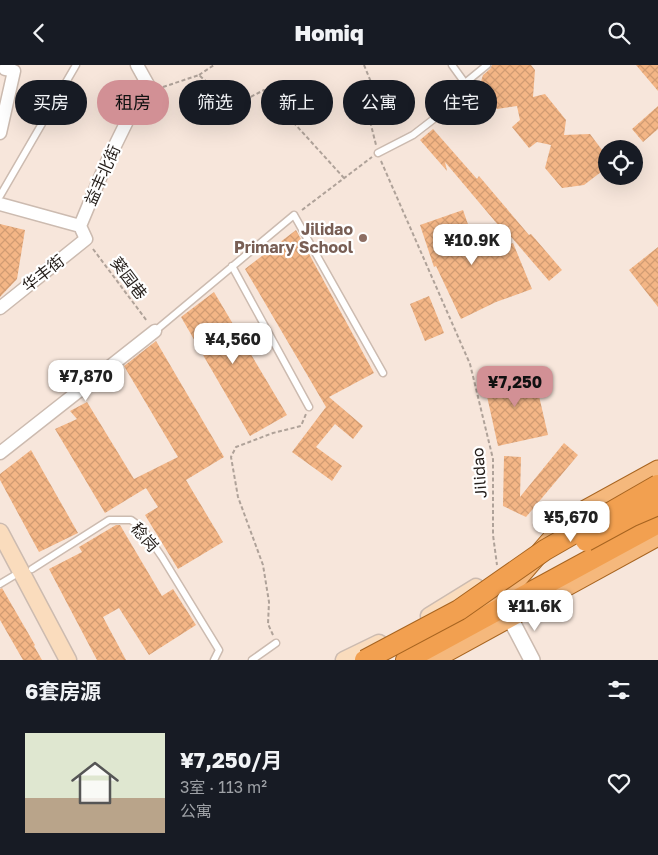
<!DOCTYPE html>
<html lang="zh">
<meta charset="utf-8">
<style>
:root{--surface:#171b24;--page:#242831;--text:#f1f3f6;--muted:#9ea1a6;--line:#363941;--accent:#d29095}
body{margin:0;font-family:"Golos Text","Noto Sans SC",sans-serif;background:var(--page);color:var(--text);height:100vh;display:flex;flex-direction:column;font-size:19px;white-space:nowrap}
*{box-sizing:border-box;margin:0}
p{font-size:16px;color:var(--muted)}
.icon{flex:none;width:28px;height:28px;fill:none;stroke:currentColor;stroke-width:2;stroke-linecap:round;stroke-linejoin:round}
.map{position:relative;height:595px;overflow:hidden}
.panel{display:flex;flex-direction:column;background:var(--surface);flex:1}
.panel>*{flex:none}
.top-card{position:absolute;left:15px;top:15px;width:629px;height:45px;display:flex;gap:10px}
.controls{position:absolute;left:598px;top:75px;display:grid;gap:10px}
.controls a{display:grid;place-items:center;width:45px;height:45px;border-radius:50%;background:var(--surface);box-shadow:0 5px 20px #0002;font-size:25px}
.price{position:absolute;translate:-50% -42px;padding:0 11px;border-radius:10px;background:#fff;color:#222;font-size:16px;line-height:32px;filter:drop-shadow(0 1px 2px #0008)}
.price::after{content:'';position:absolute;left:50%;top:30px;width:15px;height:11px;margin-left:-8px;background:inherit;clip-path:polygon(0 0,100% 0,50% 100%)}
.price.active{background:var(--accent);color:#111}
ul{padding:0;list-style:none}
li{display:flex;align-items:center;gap:15px;height:125px;padding:0 25px}
li+li{border-top:1px solid var(--line)}
li span{display:grid;place-items:center;flex:none;width:140px;height:100px;border-radius:0px;color:#555}
li>.icon{margin-inline-start:auto}
span .icon{width:60px;height:60px;fill:#fffc;stroke-width:1}
li b{font-size:21px}
h2{display:flex;justify-content:space-between;align-items:center;height:60px;padding:0 25px;font-size:21px}
.pill{padding:0 18px;border-radius:22px;background:var(--surface);box-shadow:0 5px 20px #0002;font-size:18px;line-height:45px}
.pill.active{background:var(--accent);color:#111}
header{display:flex;justify-content:space-between;align-items:center;height:65px;padding:0 25px;background:var(--surface);font-size:22px;font-weight:800}
.map>svg:first-child{display:block}
.building{fill:url(#building-cross-hatch)}
.lines{fill:none;stroke-linecap:round;stroke-linejoin:round}
.service-casing{stroke:#ccbbb0;stroke-width:9}
.minor-casing{stroke:#ccbbb0;stroke-width:15}
.tertiary-casing{stroke:#ccbbb0;stroke-width:18}
.secondary-casing{stroke:#ccbbb0;stroke-width:19}
.primary-casing{stroke:#a76420;stroke-width:21}
.trunk-casing{stroke:#a76420;stroke-width:22}
.path{stroke:#afa299;stroke-width:2;stroke-dasharray:4 2.5;stroke-linecap:butt}
.service{stroke:#fff;stroke-width:6}
.minor{stroke:#fff;stroke-width:12}
.tertiary{stroke:#fff;stroke-width:15}
.secondary{stroke:#fadcbd;stroke-width:16}
.primary{stroke:#f5b87c;stroke-width:19}
.trunk{stroke:#f2a050;stroke-width:20}
.trunk-bridge-casing{stroke:#a76420;stroke-width:22;stroke-linecap:butt}
.trunk-bridge{stroke:#f2a050;stroke-width:20}
.education-dot{fill:#8d6e63;stroke:#fff;stroke-width:2}
.labels{text-anchor:middle;stroke-width:4.5;stroke-linejoin:round;paint-order:stroke}
.street-label{font-size:16px;fill:#241e1a;stroke:#fff}
.education-label{font-size:16px;font-weight:bold;fill:#785e54;stroke:#fff;text-anchor:end}
</style>
<header><svg class="icon" aria-label="back" viewBox="0 0 24 24"><path d="M15 5l-7 7 7 7"/></svg>Homiq<svg class="icon" aria-label="search" viewBox="0 0 24 24"><circle cx="10" cy="10" r="6"/><path d="M15 15l6 6"/></svg></header>
<div class="map">
<svg width="658" height="595" viewBox="0 0 658 595">
<defs>
<pattern id="building-cross-hatch" width="8" height="8" patternUnits="userSpaceOnUse" patternTransform="scale(1.25)"><rect width="8" height="8" fill="#f4b686"/><path d="M0 0l8 8M0 8l8-8" fill="none" stroke="#d19c73"/></pattern>
</defs>
<rect width="100%" height="100%" fill="#f7e6db"/>
<path class="building" d="M492 0H531L535 5 533 32 545 29 566 55 564 70 590 69 602 85 601 107 584 120 562 123 545 103 551 80 537 77 529 83 512 62 520 55 517 41 497 44 479 23 483 10 490 4Z
M636 0H658V26Z
M658 41V64L643 77 632 64Z
M433 64 477 114 479 111 529 170 531 169 562 205 549 216 506 166 504 167 445 97 447 106 420 75Z
M463 145 479 191 513 178 532 224 496 237 461 254 436 201 434 202 420 160Z
M0 159 25 165 17 214 0 232Z
M296 165 374 308 329 332 363 361 353 374 335 359 316 382 342 401 332 416 292 387 326 342 245 204Z
M658 182V242L629 205Z
M214 227 287 350 250 371 181 252Z
M429 231 444 268 425 276 410 239Z
M156 276 224 392 186 415 223 477 178 504 145 450 158 442 146 423 105 448 55 364 77 354 70 346 87 337 134 414 178 392 124 301Z
M533 305 548 370 498 381 483 313 500 309 501 312Z
M564 378 578 390 526 452 503 441 504 391 521 392 520 432Z
M31 385 78 468 39 487 0 415V409Z
M116 460H120L162 531 173 524 196 560 149 590 119 543 103 552 126 595H97L49 504 82 487 79 482Z
M2 523 35 580 34 581 42 595H23L0 555V524Z"/>
<g class="lines">
<defs>
<path id="service" d="M452 0 465 18
M378 88 413 70 439 50 465 18 487 0
M0 131 76 0
M232 201 309 342
M155 266 294 150 383 308
M32 504 109 455H131L142 463 162 492 219 585 214 595
M0 519 20 507
M252 595 276 578"/>
<path id="minor" d="M0 68 14 6 5 4
M0 139 80 161
M0 243 86 174 80 161 105 101 132 46 152 27 137 0
M0 388 155 266"/>
<path id="tertiary" d="M510 553 532 595"/>
<path id="secondary" d="M0 467 68 595
M429 551 476 522
M344 595 379 578"/>
<path id="primary" d="M482 544 499 535 569 454 658 405
M432 595 658 471"/>
<path id="trunk" d="M406 595 658 458"/>
</defs>
<use href="#service" class="service-casing"/>
<use href="#minor" class="minor-casing"/>
<use href="#tertiary" class="tertiary-casing"/>
<use href="#secondary" class="secondary-casing"/>
<use href="#primary" class="primary-casing"/>
<use href="#trunk" class="trunk-casing"/>
<path class="path" d="M364 0 371 17 369 52 376 80
M199 10 214 0
M163 22 199 10 233 41 264 25 344 113
M381 96 470 299 493 394V470L497 500
M302 145 372 92
M93 184 147 256
M273 570 268 559 269 537 263 500 238 432 231 392 236 382 273 368 301 361 306 349"/>
<use href="#service" class="service"/>
<use href="#minor" class="minor"/>
<use href="#tertiary" class="tertiary"/>
<use href="#secondary" class="secondary"/>
<use href="#primary" class="primary"/>
<use href="#trunk" class="trunk"/>
<defs>
<path id="trunk-bridge" d="M586 476 632 451 658 440
M365 595 459 545 545 485 658 420"/>
</defs>
<use href="#trunk-bridge" class="trunk-bridge-casing"/>
<use href="#trunk-bridge" class="trunk-bridge"/>
</g>
<circle class="education-dot" cx="363" cy="173" r="5"/>
<g class="labels">
<g class="street-label">
<text transform="translate(102 110) rotate(-66)" y="6">益丰北街</text>
<text transform="translate(43 208) rotate(-38)" y="6">华丰街</text>
<text transform="translate(129 213) rotate(53)" y="6">葵园巷</text>
<text transform="translate(479 408) rotate(-94)" y="6">Jilidao</text>
<text transform="translate(145 472) rotate(49)" y="6">稔岗</text>
</g>
<g class="education-label">
<text x="353" y="170">Jilidao<tspan x="353" dy="18">Primary School</tspan></text>
</g>
</g>
</svg>
<div class="controls">
<a><svg class="icon" aria-label="locate" viewBox="0 0 24 24"><circle cx="12" cy="12" r="6"/><path d="M12 2v4M12 18v4M2 12h4M18 12h4"/></svg></a>
</div>
<b class="price" style="left:472px;top:201px">¥10.9K</b>
<b class="price" style="left:233px;top:300px">¥4,560</b>
<b class="price" style="left:86px;top:337px">¥7,870</b>
<b class="price active" style="left:515px;top:343px">¥7,250</b>
<b class="price" style="left:571px;top:478px">¥5,670</b>
<b class="price" style="left:535px;top:567px">¥11.6K</b>
<div class="top-card">
<a class="pill">买房</a>
<a class="pill active">租房</a>
<a class="pill">筛选</a>
<a class="pill">新上</a>
<a class="pill">公寓</a>
<a class="pill">住宅</a>
</div>
</div>
<section class="panel">
<h2>6套房源<svg class="icon" aria-label="filters" viewBox="0 0 24 24"><path d="M4 7h16M4 17h16"/><circle cx="9" cy="7" r="2"/><circle cx="15" cy="17" r="2"/></svg></h2>
<ul>
<li><span style="background:linear-gradient(#dfe7d0 65%,#b9a48a 0)"><svg class="icon" aria-label="home" viewBox="0 0 24 24"><path d="M3 11l9-7 9 7M6 9v11h12V9"/></svg></span><div><b>¥7,250/月</b><p>3室 · 113 m²</p><p>公寓</p></div><svg class="icon" aria-label="heart" viewBox="0 0 24 24"><path d="M12 20l-8-8c-3-5 5-10 8-4 3-6 11-1 8 4z"/></svg></li>
</ul>
</section>
